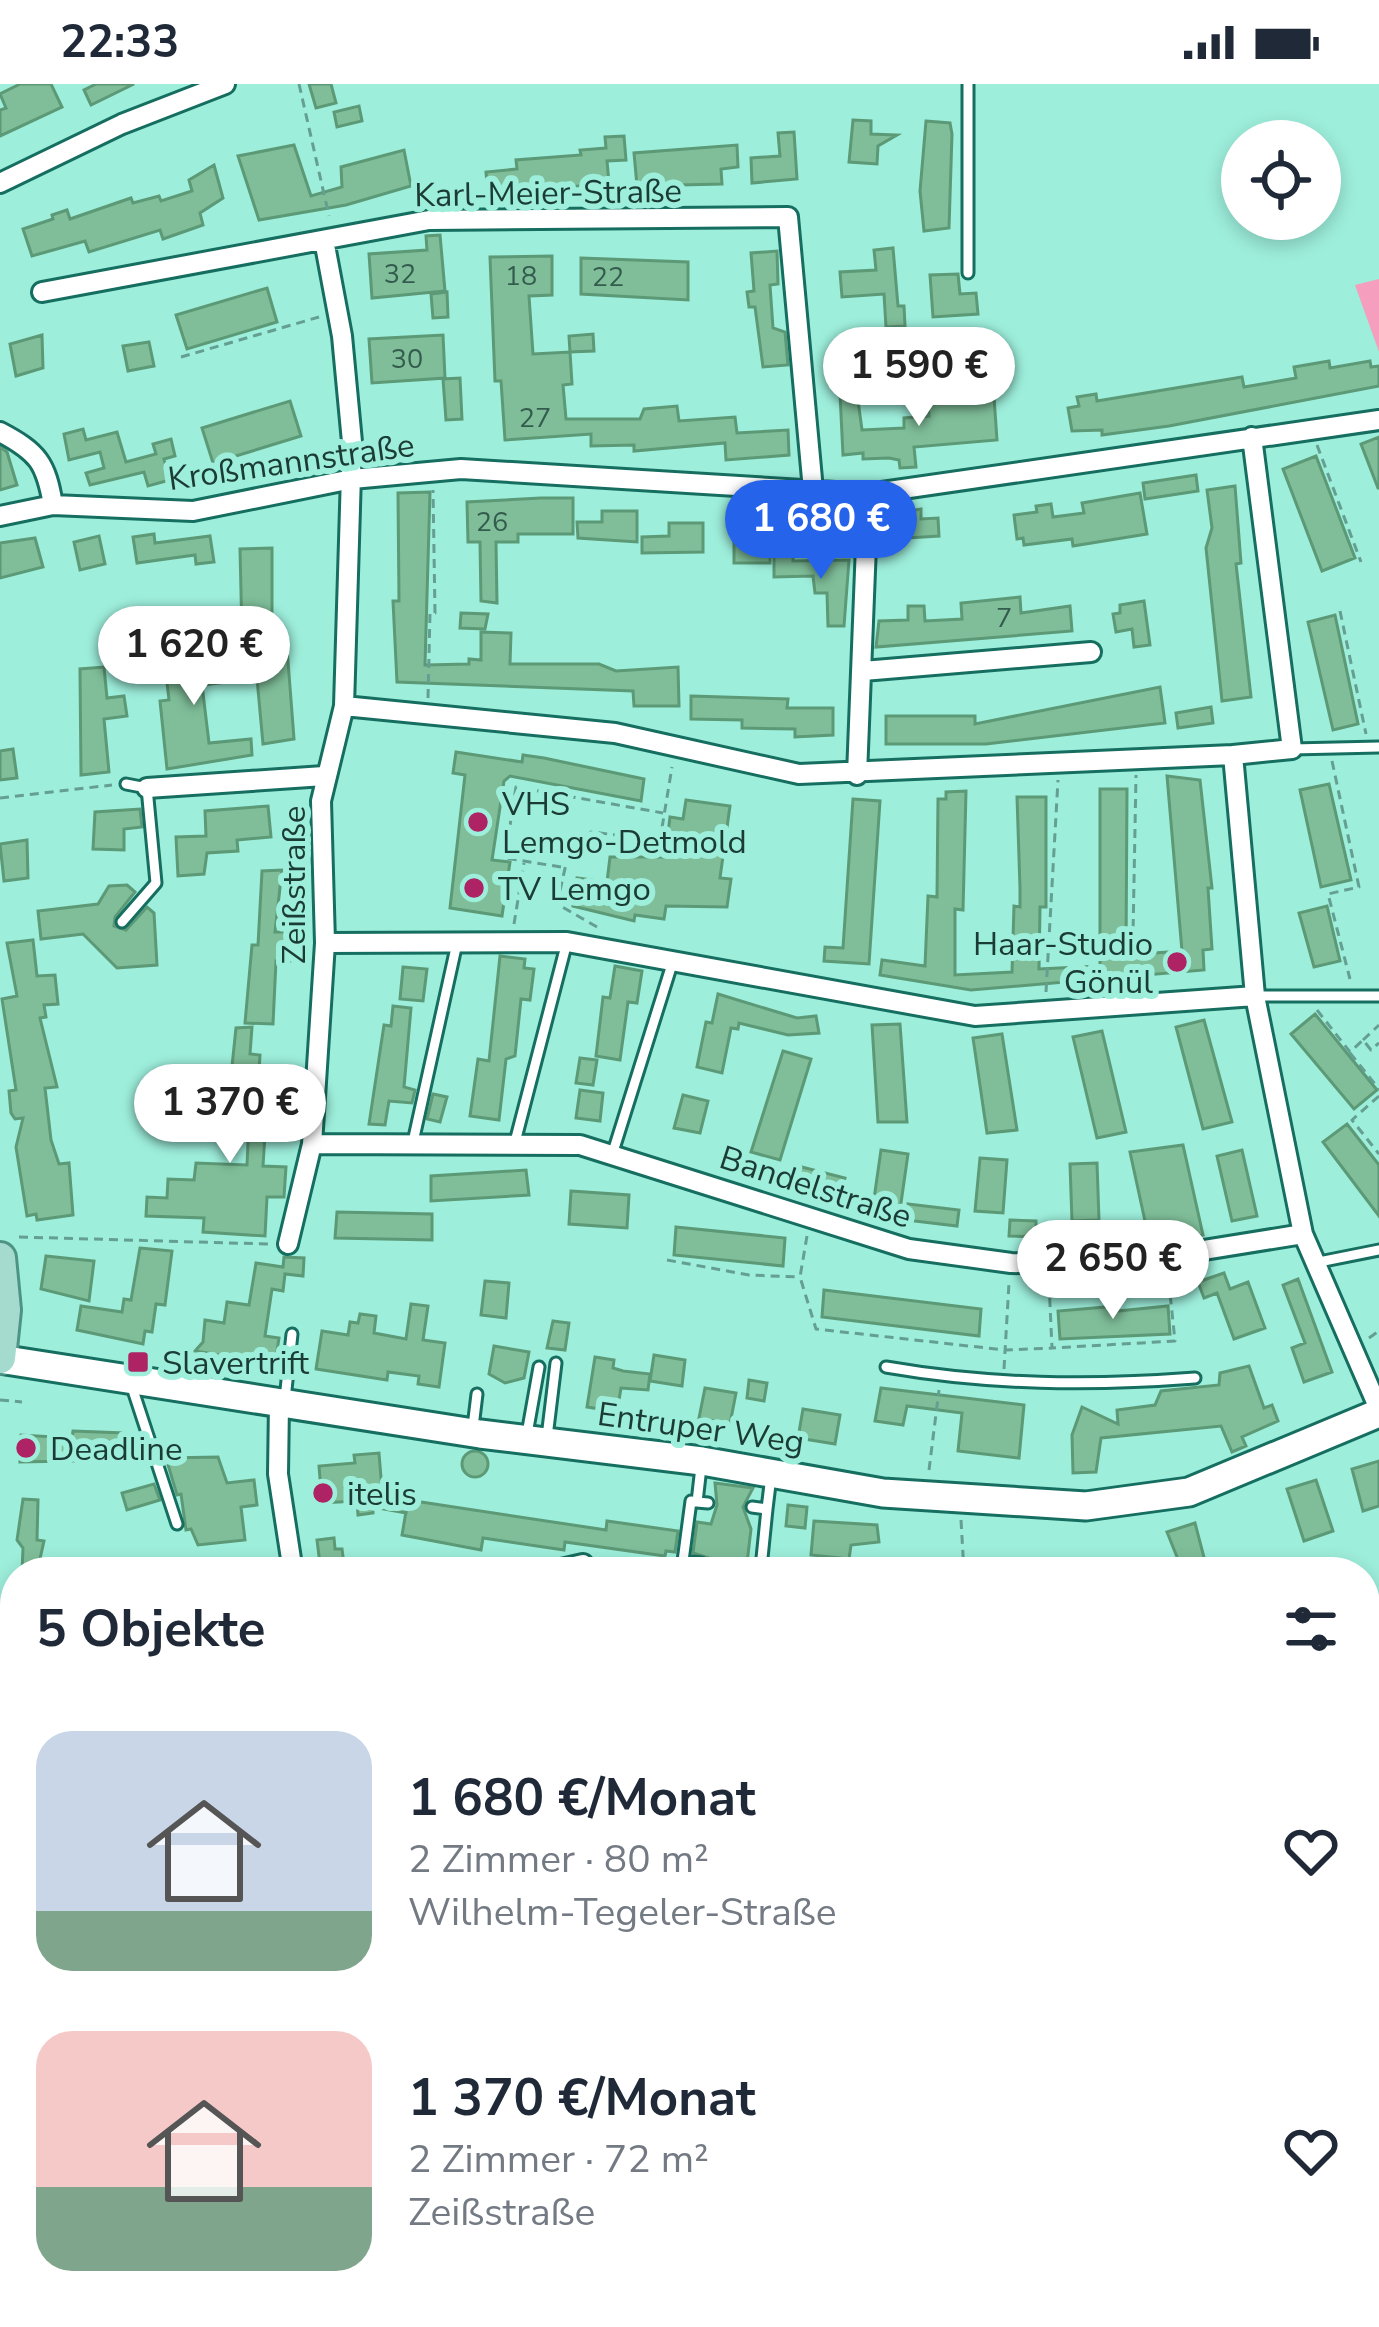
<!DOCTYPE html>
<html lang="de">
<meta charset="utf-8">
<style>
:root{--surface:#fff;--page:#f6f6f7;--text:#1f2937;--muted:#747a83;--accent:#2563eb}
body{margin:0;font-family:"Nunito Sans",sans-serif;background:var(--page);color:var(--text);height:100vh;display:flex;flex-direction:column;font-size:45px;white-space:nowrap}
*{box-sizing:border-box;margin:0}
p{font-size:39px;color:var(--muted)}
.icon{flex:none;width:66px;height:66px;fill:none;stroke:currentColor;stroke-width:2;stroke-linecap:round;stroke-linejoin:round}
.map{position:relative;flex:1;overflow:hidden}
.panel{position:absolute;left:0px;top:1473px;width:1380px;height:771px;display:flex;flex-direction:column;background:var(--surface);border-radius:48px 48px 0 0;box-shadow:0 6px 18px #0003}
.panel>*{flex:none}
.buttons{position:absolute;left:1221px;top:36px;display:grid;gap:24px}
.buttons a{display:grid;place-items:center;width:120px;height:120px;border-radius:50%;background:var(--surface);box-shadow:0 6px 18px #0003;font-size:60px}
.price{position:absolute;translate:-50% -102px;padding:0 27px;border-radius:42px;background:#fff;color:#222;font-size:39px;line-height:78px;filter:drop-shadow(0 3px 6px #0008)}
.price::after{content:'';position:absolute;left:50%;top:72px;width:36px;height:27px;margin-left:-18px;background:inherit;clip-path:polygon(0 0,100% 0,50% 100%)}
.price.active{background:var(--accent);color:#fff}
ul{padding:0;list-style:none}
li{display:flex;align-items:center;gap:36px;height:300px;padding:0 36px}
li span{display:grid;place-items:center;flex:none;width:336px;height:240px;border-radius:36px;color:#555}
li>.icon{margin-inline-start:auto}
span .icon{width:144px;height:144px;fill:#fffc;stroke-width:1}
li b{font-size:51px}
h2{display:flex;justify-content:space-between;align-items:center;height:144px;padding:0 36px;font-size:51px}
.status{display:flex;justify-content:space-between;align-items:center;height:84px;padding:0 60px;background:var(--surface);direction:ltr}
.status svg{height:33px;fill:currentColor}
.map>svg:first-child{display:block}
.green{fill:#f69ebd}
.building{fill:#7fbe99;stroke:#5c9976;stroke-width:3}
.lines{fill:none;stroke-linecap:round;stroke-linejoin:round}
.service-casing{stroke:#156e5f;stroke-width:15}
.minor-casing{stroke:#156e5f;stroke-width:24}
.secondary-casing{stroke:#156e5f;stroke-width:33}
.primary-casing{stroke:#4e9484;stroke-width:36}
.path{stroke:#649f92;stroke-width:3;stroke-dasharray:9 6;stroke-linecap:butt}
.service{stroke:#fff;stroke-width:9}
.minor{stroke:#fff;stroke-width:18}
.secondary{stroke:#fff;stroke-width:27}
.primary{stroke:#a5dbcf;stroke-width:30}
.poi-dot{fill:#ad2364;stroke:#9deedb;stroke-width:4.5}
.labels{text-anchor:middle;stroke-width:12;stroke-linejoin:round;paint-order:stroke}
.number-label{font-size:27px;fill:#345c4e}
.street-label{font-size:33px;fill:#1b3c35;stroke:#9deedb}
.poi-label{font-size:33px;fill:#1b3c35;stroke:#9deedb;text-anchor:start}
</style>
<div class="status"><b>22:33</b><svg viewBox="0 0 49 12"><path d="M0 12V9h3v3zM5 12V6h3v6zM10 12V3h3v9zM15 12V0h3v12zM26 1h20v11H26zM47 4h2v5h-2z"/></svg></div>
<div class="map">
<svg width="1379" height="2243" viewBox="0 0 1379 2243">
<rect width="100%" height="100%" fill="#9deedb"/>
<path class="green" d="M1379 195V268L1355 201Z"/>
<path class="building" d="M20 0H51L62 23 0 52V26L6 24 0 10Z
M96 0H134L91 21 84 6Z
M309 0H331L336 19 316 24Z
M359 22 362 37 337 43 334 28Z
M853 36 871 37V50L897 51 878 62 877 80 849 78Z
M926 37 950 39 952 50 949 144 924 147 920 107Z
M794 48 797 95 752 99 751 74 780 72 778 49Z
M624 52 626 76 607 77 609 99 488 111 486 88 517 85 516 76 581 71 580 66 606 64 605 53Z
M294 61 311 112 342 103 341 83 404 66 411 102 346 121 259 136 238 72Z
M737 61 738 83 721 85 722 100 637 102 634 69Z
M214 81 223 114 200 129 203 141 163 155 160 146 89 168 85 157 32 172 23 145 53 135 52 131 67 126 70 135 131 114 133 119 159 112 161 117 192 107 189 96Z
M440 151 445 207 372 214 369 170 427 166 426 152Z
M893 164 898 222H904L905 242 886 243 884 210 842 213 840 188 876 186 874 166Z
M777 167 778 200 770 201 773 244 785 248 788 281 763 283 755 223H749L747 208 754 207 751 169Z
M552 172V211L529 212 533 270 570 268 572 300 563 301 566 335H640L644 325 677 322 679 337 735 333 737 349 788 346 789 371 726 376 725 359 634 367V361L591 362V350L505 356 501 297H495L490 173Z
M581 174 688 178V216L581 210Z
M958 190 960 210 976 209 978 230 933 233 930 191Z
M267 204 277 238 187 265 176 231Z
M447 208 448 233 433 234 431 210Z
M593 250 594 267 570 268 569 252Z
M42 251 43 284 16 292 10 260Z
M443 251 445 294 372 299 369 255Z
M149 258 154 282 128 287 123 262Z
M874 260 878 301 844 304 841 268Z
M1329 277 1330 284 1370 277 1371 283 1379 282V302L1169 342 1102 351V346L1072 347 1068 324 1079 322 1077 313 1096 310 1097 317 1242 293 1244 303 1296 294 1294 283Z
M460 294 462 335 446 336 443 295Z
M857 309 862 346 904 344V334L929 332 928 316 994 313 997 356 914 363 916 383 900 384 899 376 889 374 863 375V369L843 371 840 310Z
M290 317 301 352 213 379 202 344Z
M83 345 86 356 117 348 126 378 156 370 153 360 171 355 175 372 164 375 170 396 148 402 144 388 90 401 86 389 104 384 100 368 69 376 64 350Z
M1379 353V404H1378L1361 360Z
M0 363 7 368 17 401 0 406Z
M1316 372 1355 474 1322 487 1283 385Z
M1196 391 1198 407 1145 415 1143 399Z
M1235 402 1241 479 1236 480 1251 613 1222 617 1206 464 1212 444 1207 406Z
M430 408 425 581 469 580V575L481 576V548L511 549 510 580H599L616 587 678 583 679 622H634L633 607 397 598 393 517H399L398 409Z
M1140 409 1147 450 1073 462 1072 455 1024 461 1023 454 1017 455 1014 431 1037 428 1036 422 1051 420 1053 433 1084 429 1082 419Z
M541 414H573V450H518V458H496L497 519 481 517 480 458H468L467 418Z
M921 425V435L938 434 939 452 891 455 889 430Z
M602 427H637V458L578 454 577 438H602Z
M669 439H703V468L642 469V453L669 452Z
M734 447H770V479H734Z
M154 450 155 459 210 452 214 478 196 480 195 471 137 479 133 453Z
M99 452 105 480 80 486 74 458Z
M35 454 43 483 0 494V459Z
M272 464V565L287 564 294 655 263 660 253 551H242L240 465Z
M774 472H793V477L849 476 844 542H828L827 509H815L813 492 774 493Z
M1020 513 1021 529 1070 522 1072 547 876 563 879 537 908 536V522H924L925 537 962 535 961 519Z
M1144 517 1150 561 1134 563 1132 545 1116 548 1113 530 1120 529V521Z
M461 529 488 530 485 545 460 544Z
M1335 531 1358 640 1333 646 1308 538Z
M198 560 199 568 224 565 228 598 202 601 209 659 251 655 252 671 167 685 160 617 169 616 163 564Z
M104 583 107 614 124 612 127 632 104 635 109 688 81 691 80 585Z
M1160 603 1165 639 986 660H886V632H975V640Z
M691 612 788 615 787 624H833V651L795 653V645L742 644V636L691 635Z
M1211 623 1213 639 1178 644 1176 629Z
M13 665 17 694 0 696V667Z
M456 668 522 678 523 671 544 674 644 695 641 717 510 692 504 697 492 776 510 778 502 832 450 824 465 691 453 689Z
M1167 692 1200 696 1212 804H1208L1212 865 1203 866 1204 886 971 906 880 891 882 876 925 882 928 812 937 813 938 715H946V708L966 707 963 826 955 825V891L1012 888 1014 822 1020 823V804L1017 713H1046V823H1040L1039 885 1100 882V705H1127L1126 871 1182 867Z
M1329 700 1351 796 1321 803 1300 706Z
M853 715 880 717 869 880 824 877 825 863 843 864Z
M686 716 730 722 720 794 731 795 727 823 666 822 664 835 635 831 634 837 573 822 577 794 607 798 610 773H665L670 733 683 735Z
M268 722 271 753 237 756 238 767 207 769 204 790 178 792 176 753 206 752 205 727Z
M140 725 142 743 124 745V766L93 765 95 728Z
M27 756 28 794 4 797 0 760Z
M282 786 275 848H288L290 877H276L273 940 245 939 252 861H258L262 787Z
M127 801 135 808 115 833 114 842 126 846 147 823 154 829 157 881 117 884 83 850 41 855 38 827 98 820 109 802Z
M1327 822 1340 877 1314 883 1299 829Z
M33 856 37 892 55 891 58 920 44 921 46 933 40 934 57 1003 45 1004 51 1056 59 1080 69 1079 73 1131 37 1136 36 1130 27 1132 16 1063 23 1034 15 1035 11 1029 9 1007 16 1006 2 915 17 912 7 859Z
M500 872 525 875 524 884 534 885 530 916 521 915 515 972 506 975 499 1036 470 1032 478 975 489 977Z
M615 882 642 887 637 919 628 918 620 976 596 972 603 913 610 914Z
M403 883 427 885 423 917 400 915Z
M718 910 797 934 816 932 819 949 788 951 739 939 738 945 731 944 722 989 697 983 706 938 712 939Z
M393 922 411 924 404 1003 415 1006 412 1019 389 1017 385 1041 369 1040 384 941 391 942Z
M1315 930 1377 1006 1354 1025 1291 950Z
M1204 936 1232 1038 1203 1045 1176 943Z
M900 940 907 1038H878L872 941Z
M252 943 250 970 260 971 256 1033 266 1034 263 1082 286 1083 284 1113H267L265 1152 203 1148 204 1134 146 1132 147 1113 167 1114 168 1095 194 1096 196 1079 247 1081 249 1036 227 1030 236 944Z
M1102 947 1126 1048 1097 1054 1073 953Z
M1002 950 1017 1046 987 1049 973 954Z
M783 967 811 975 780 1076 751 1068Z
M580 974 597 976 593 1001 576 999Z
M580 1006 603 1009 600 1037 576 1034Z
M433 1010 447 1013 440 1038 427 1035Z
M683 1011 708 1017 700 1049 674 1044Z
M1347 1040 1379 1081V1132L1323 1058Z
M1183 1061 1203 1151 1150 1160 1130 1068Z
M881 1066 908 1070 900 1126 873 1122Z
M1242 1066 1257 1132 1232 1137 1217 1072Z
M980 1074 1007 1076 1003 1129 975 1127Z
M1097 1079 1099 1136 1072 1137 1070 1080Z
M794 1081 845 1094 841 1110 790 1097Z
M526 1086 529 1111 431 1117V1092Z
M571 1107 629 1111 627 1144 569 1140Z
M908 1120 959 1126 957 1142 906 1136Z
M337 1128 432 1130V1156L335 1154Z
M1010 1136 1036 1137V1153L1009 1152Z
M676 1143 785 1154 783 1182 674 1171Z
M140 1164 172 1167 165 1221 156 1220 152 1248 145 1247 143 1260 77 1246 81 1222 122 1228 124 1215 131 1216Z
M46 1172 94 1177 89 1217 41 1205Z
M284 1173 304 1174 303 1192 285 1190 283 1207 272 1205 265 1252 279 1254 275 1280 195 1267 203 1258 205 1236 224 1239 227 1218 249 1221 256 1179 283 1183Z
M1224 1189 1230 1205 1248 1198 1265 1244 1234 1255 1217 1209 1204 1214 1198 1198Z
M1298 1195 1332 1288 1304 1298 1292 1264 1305 1259 1283 1201Z
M485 1197 509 1199 506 1234 481 1231Z
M824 1206 981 1225 979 1252 822 1233Z
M411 1220 428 1222 423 1256 445 1259 439 1303 418 1300 419 1292 388 1288 387 1296 316 1285 322 1247 348 1251 350 1238 358 1239 360 1230 376 1232 374 1249 406 1255Z
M1118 1222V1227L1168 1222 1170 1250 1060 1255 1058 1227Z
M553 1237 569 1239 565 1266 547 1264Z
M494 1262 529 1268 524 1294 505 1299 489 1290Z
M654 1271 685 1276 682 1302 650 1297Z
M595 1273 614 1276 613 1284 623 1287 650 1290 648 1306 621 1304 618 1322 612 1321 611 1327 587 1323Z
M1249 1282 1264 1324 1272 1321 1278 1337 1242 1353 1246 1362 1232 1368 1221 1342 1101 1354 1096 1388 1073 1389 1072 1351 1082 1323 1118 1340 1117 1326 1155 1321 1161 1307 1219 1301 1220 1289Z
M749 1296 767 1299 764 1317 747 1314Z
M705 1304 736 1309 730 1340 699 1334Z
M881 1304 1024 1321 1019 1374 958 1367 962 1329 907 1322 903 1341 875 1337Z
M803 1325 840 1331 835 1360 798 1354Z
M73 1347 124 1349 123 1376 20 1378 21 1351 72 1354Z
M462 1380a13 13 0 1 1 26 0a13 13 0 1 1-26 0Z
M379 1369 382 1406 409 1411 406 1429 373 1423V1429L358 1431 357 1417 322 1419 319 1382 355 1379 354 1371Z
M218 1373 227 1399 254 1396 257 1421 241 1423 245 1456 198 1461 191 1445 186 1446 181 1410 177 1411 166 1374Z
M1379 1377V1422L1363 1427 1352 1385Z
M1316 1396 1333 1447 1304 1457 1287 1405Z
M715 1399 753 1404 743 1423 751 1445 746 1488 705 1487 709 1474 693 1469 697 1438 711 1440 717 1421Z
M154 1400 160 1416 127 1426 122 1409Z
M23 1415 38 1416 37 1456 44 1457 37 1488H22L23 1464 17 1456Z
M408 1416 606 1446 607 1437 678 1447 675 1468 666 1467 665 1472 565 1458 564 1466 483 1454 481 1466 402 1451Z
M788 1421 807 1423 805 1444 786 1442Z
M814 1437 877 1441 879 1458 851 1461 849 1475 811 1471Z
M1195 1439 1206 1481 1183 1488 1167 1448Z
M334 1454 335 1465H342L345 1488H321L317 1456Z
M1365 1509 1379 1542V1548L1365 1554Z
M1365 1600 1379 1632 1375 1739 1365 1705Z
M1 1888 15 1889V1925L0 1924Z
M15 2033V2070L0 2071V2034Z
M541 2229H594L566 2243H510Z
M705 2229H736L726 2243H689Z
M1329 2229H1352L1350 2243H1327Z"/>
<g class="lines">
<defs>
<path id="service" d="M968 189V0
M1292 665 1379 663
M122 838 156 799 147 704 126 700
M1255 912H1379
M413 1058 457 859
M515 1058 567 858
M613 1068 673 877
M1314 1179 1379 1166
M886 1283C990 1301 1090 1302 1195 1294
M130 1297 177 1440
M285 1315 292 1250
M473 1343 477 1310
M527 1350 539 1283
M547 1353 556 1279
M701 1383 697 1418 708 1419
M697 1418 691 1417 683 1477 701 1479
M752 1423 767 1425 771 1392
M754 1485 761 1484 767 1425
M426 2229 430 2243
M1126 2230 1226 2239
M735 2243 749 2229"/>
<path id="minor" d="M0 99 122 40 225 0
M42 208 429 136 788 133 813 406
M0 348C38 368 46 379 53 421
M1252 353 1292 665 1233 671 1255 912 1303 1150 1379 1325
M0 432 53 421 193 427 352 395 461 385 868 410 1379 336
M863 587 1091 568
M344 622 615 649 799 690 1233 671
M857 691 868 410
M147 704 324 692
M325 859 567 858 975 932 1255 912
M312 1060 580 1061 909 1165 1011 1179 1111 1181 1303 1150
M288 1160 312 1060 325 859 321 717 344 622 352 358 342 252 324 156
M279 1319 278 1390 293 1488
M548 1488 583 1480
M0 1571H15
M1365 1587 1379 1580
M1365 1808 1379 1912
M0 1855 15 1856
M0 2097 15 2095
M1365 2142 1379 2021
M1365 2175 1379 2177
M787 2229 800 2243
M1126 2229 1127 2243
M607 2243 629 2229
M819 2243 825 2229"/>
<path id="secondary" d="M0 1275 480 1350 702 1377 883 1409 1086 1422 1189 1408 1379 1329"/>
<path id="primary" d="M0 1174 5 1226 0 1274"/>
</defs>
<use href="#service" class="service-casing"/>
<use href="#minor" class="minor-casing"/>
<use href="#secondary" class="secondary-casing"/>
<use href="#primary" class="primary-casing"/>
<path class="path" d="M299 0 329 132
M181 273 319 233
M1317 361 1361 478
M1340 527 1366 650
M428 614 430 529H435L433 406
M1332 677 1359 803 1328 810 1350 895
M0 714 112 701
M561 783 505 774 516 703 663 729
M514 840 524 779
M597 843 557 820 566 780 591 748 660 756 672 683
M1132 904 1136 691
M1046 908 1058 696
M1317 926 1350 968 1363 956 1371 966 1379 959
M1363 956 1379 941
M1350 969 1379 1005
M1379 1012 1352 1036 1379 1070
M807 1152 800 1193 816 1245 1005 1266 1052 1264
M19 1153 268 1160
M667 1176 749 1191 798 1193
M1049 1199 1052 1264 1175 1257 1168 1190
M1369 1254 1379 1247
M1004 1285 1009 1199
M0 1316 22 1318
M929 1386 939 1306
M961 1436 964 1488
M941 2229 986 2243
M989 2243 993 2229"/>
<use href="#service" class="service"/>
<use href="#minor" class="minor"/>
<use href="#secondary" class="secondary"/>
<use href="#primary" class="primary"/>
</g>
<g class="poi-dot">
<circle cx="478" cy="738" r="12"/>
<circle cx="474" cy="804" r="12"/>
<circle cx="1177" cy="878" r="12"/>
<rect x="126" y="1266" width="24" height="24" rx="6"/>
<circle cx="26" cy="1364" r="12"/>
<circle cx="323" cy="1409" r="12"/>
</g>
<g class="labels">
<g class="number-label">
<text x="400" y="199">32</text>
<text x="521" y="201">18</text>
<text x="608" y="202">22</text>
<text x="407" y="284">30</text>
<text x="535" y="343">27</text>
<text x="492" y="447">26</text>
<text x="1004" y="543">7</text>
</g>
<g class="street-label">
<text transform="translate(548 108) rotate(-1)" y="12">Karl-Meier-Straße</text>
<text transform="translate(291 377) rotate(-8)" y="12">Kroßmannstraße</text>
<text transform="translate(293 801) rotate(-90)" y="12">Zeißstraße</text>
<text transform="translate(816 1102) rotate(18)" y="12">Bandelstraße</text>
<text transform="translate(701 1343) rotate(8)" y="12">Entruper Weg</text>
</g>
<g class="poi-label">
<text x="502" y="731">VHS<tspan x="502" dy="38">Lemgo-Detmold</tspan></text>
<text x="498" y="816">TV Lemgo</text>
<text x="1153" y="871" text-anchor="end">Haar-Studio<tspan x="1153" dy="38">Gönül</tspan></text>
<text x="162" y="1290">Slavertrift</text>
<text x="50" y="1376">Deadline</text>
<text x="347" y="1421">itelis</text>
</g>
</g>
</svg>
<div class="buttons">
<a><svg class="icon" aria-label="locate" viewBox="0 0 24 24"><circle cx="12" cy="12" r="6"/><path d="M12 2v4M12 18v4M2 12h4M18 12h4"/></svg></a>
</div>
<b class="price" style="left:919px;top:345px">1 590 €</b>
<b class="price active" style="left:821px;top:498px">1 680 €</b>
<b class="price" style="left:194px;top:624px">1 620 €</b>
<b class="price" style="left:230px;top:1082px">1 370 €</b>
<b class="price" style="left:1113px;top:1238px">2 650 €</b>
<section class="panel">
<h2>5 Objekte<svg class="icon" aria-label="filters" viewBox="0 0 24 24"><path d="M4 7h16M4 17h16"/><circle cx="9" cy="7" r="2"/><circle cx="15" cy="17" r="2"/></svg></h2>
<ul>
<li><span style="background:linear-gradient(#c9d6e8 75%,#7fa58c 0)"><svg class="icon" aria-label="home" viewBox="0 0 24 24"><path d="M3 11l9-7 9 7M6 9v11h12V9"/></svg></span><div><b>1 680 €/Monat</b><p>2 Zimmer · 80 m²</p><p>Wilhelm-Tegeler-Straße</p></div><svg class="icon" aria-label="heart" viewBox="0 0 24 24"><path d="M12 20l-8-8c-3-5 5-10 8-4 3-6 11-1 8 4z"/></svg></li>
<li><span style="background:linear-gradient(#f6c9c9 65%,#7fa58c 0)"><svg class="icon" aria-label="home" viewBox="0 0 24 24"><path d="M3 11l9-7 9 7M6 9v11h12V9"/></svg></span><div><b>1 370 €/Monat</b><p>2 Zimmer · 72 m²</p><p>Zeißstraße</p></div><svg class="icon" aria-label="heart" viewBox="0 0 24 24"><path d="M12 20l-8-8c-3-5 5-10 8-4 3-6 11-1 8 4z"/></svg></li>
</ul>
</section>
</div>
